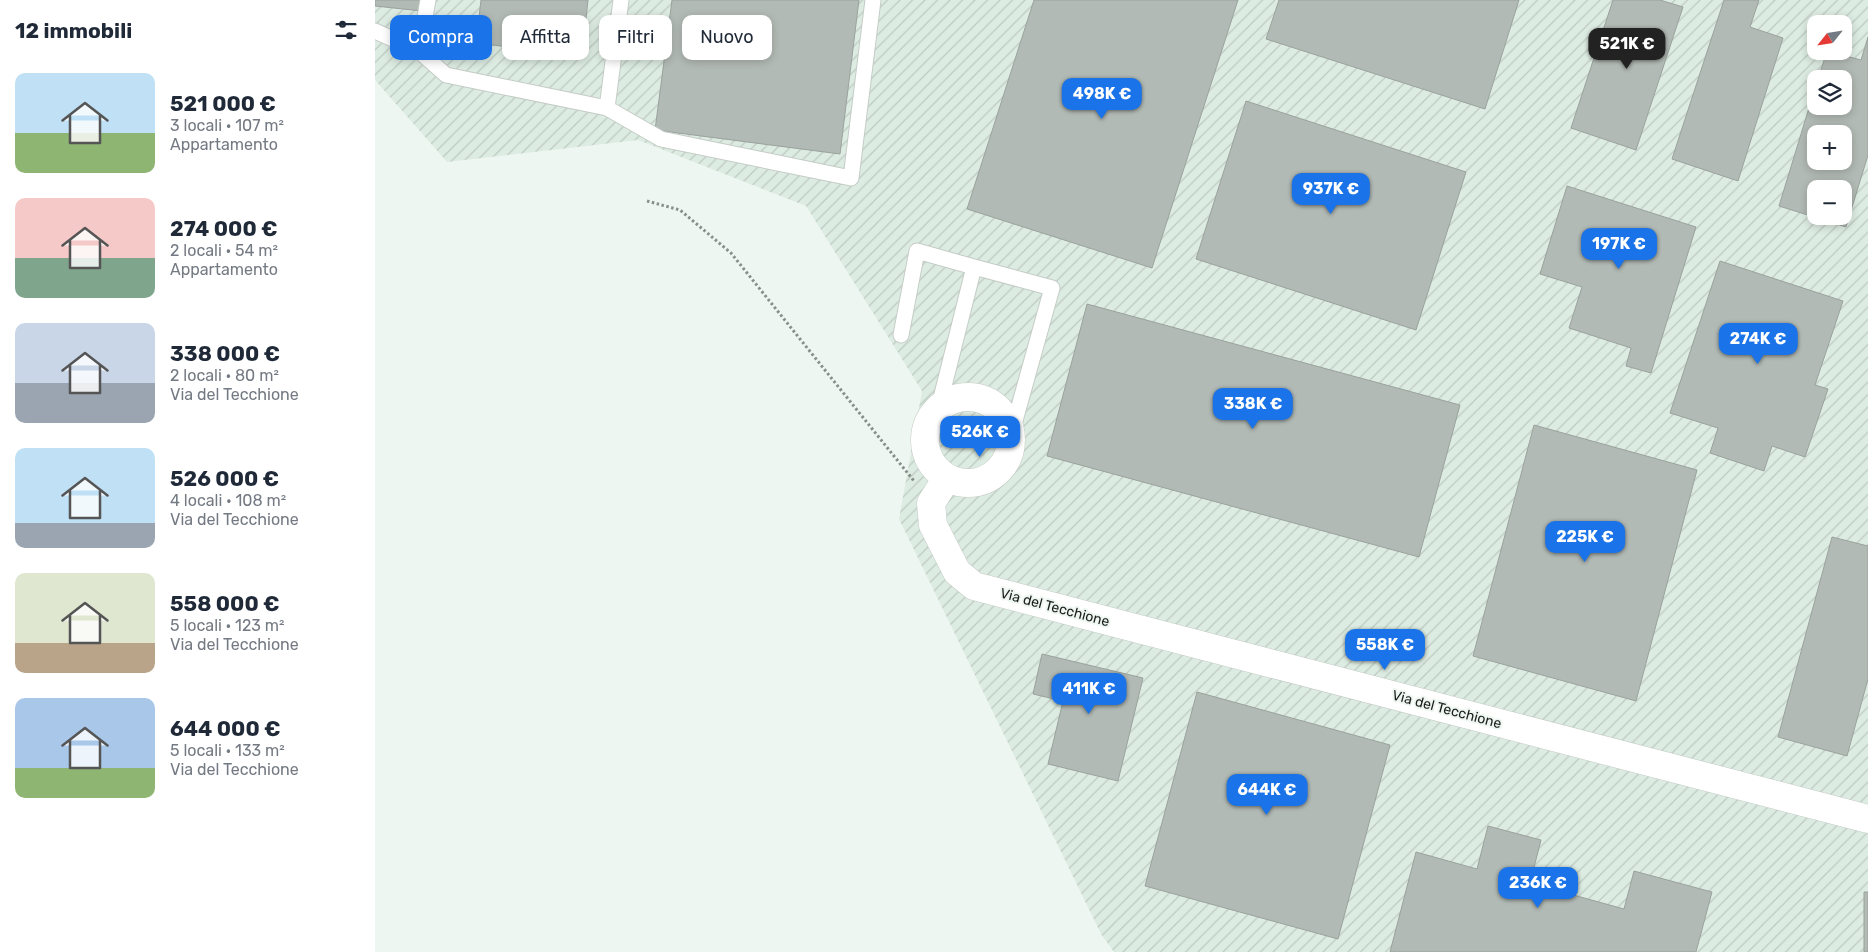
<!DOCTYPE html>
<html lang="it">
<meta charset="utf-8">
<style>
:root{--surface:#fff;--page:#f2f2f3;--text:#1f2937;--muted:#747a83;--accent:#1a73e8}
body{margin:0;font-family:Rubik,sans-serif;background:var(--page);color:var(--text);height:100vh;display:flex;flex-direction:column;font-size:19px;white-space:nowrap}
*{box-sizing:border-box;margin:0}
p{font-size:16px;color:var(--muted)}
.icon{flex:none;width:28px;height:28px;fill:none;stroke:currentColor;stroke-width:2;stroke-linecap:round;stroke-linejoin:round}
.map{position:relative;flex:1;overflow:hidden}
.drawer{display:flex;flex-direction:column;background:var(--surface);width:375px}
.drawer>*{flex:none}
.guide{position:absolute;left:15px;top:15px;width:475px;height:45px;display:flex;gap:10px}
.needle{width:32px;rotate:240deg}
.controls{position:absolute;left:1432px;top:15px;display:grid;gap:10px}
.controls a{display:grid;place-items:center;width:45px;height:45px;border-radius:10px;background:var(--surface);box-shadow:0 2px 8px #0003;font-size:25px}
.price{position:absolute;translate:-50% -42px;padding:0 11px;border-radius:10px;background:var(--accent);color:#fff;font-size:16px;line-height:32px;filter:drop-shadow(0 1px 2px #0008)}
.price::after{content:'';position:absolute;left:50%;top:30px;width:15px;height:11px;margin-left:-8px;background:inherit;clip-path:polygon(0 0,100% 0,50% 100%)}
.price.current{background:#222;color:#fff}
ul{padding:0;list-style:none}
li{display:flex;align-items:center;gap:15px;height:125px;padding:0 15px}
li span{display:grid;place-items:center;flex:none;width:140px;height:100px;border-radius:10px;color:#555}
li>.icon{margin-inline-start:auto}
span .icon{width:60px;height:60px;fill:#fffc;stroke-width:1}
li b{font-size:21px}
h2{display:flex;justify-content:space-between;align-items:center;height:60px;padding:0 15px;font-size:21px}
.tag{padding:0 18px;border-radius:10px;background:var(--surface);box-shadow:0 2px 8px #0003;font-size:18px;line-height:45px}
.tag.current{background:var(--accent);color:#fff}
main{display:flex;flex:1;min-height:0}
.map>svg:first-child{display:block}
.industrial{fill:url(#industrial-furrows);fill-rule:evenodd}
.building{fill:#b2bab5;stroke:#9aa29d;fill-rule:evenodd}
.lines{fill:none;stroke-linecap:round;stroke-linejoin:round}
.service-casing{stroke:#c4ccc6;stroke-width:17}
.minor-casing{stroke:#c4ccc6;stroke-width:29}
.path{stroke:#888e8a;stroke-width:3;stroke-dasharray:2.5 2.5;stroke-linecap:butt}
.service{stroke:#fff;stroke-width:15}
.minor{stroke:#fff;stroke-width:28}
.labels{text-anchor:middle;stroke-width:4;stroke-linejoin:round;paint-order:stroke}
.street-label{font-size:14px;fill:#1a1d1b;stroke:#eef6f1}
</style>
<main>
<section class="drawer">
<h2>12 immobili<svg class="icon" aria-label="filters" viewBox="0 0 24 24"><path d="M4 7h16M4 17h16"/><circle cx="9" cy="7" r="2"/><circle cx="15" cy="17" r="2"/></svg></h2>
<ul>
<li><span style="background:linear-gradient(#bfe0f5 60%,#8fb573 0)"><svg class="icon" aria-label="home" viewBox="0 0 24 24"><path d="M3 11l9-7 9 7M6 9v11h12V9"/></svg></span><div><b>521 000 €</b><p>3 locali · 107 m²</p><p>Appartamento</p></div></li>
<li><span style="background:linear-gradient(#f6c9c9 60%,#7fa58c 0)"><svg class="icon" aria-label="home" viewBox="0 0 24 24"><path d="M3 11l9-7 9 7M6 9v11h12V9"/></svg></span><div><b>274 000 €</b><p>2 locali · 54 m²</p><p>Appartamento</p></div></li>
<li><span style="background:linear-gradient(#c9d6e8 60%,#9aa5b1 0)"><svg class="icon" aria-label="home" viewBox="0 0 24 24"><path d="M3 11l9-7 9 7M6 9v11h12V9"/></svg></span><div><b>338 000 €</b><p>2 locali · 80 m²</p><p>Via del Tecchione</p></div></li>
<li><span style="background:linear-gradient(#bfe0f5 75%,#9aa5b1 0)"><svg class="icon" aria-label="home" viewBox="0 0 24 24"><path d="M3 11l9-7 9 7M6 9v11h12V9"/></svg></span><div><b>526 000 €</b><p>4 locali · 108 m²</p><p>Via del Tecchione</p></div></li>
<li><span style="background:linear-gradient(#dfe7d0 70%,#b9a48a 0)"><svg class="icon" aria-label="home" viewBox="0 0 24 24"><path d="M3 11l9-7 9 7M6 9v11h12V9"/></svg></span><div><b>558 000 €</b><p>5 locali · 123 m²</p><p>Via del Tecchione</p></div></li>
<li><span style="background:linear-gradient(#a9c7e8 70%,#8fb573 0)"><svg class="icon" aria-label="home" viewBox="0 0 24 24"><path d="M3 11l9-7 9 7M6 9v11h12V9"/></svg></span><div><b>644 000 €</b><p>5 locali · 133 m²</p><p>Via del Tecchione</p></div></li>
</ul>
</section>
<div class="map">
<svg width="1493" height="952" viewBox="0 0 1493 952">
<defs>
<pattern id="industrial-furrows" width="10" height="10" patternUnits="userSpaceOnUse" patternTransform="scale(1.25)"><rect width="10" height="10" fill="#ddece2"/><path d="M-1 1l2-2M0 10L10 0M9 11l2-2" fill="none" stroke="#bdcac1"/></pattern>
</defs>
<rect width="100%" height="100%" fill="#eef6f1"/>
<path class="industrial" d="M0 0H1493V952H739L726 934 524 519 547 391 431 206 263 140 72 162 0 80ZM1441 24H1469V51H1441ZM1441 79H1469V106H1441ZM1441 134H1469V161H1441ZM1441 189H1469V216H1441Z"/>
<path class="building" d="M0 0H49L47 11 0 6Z
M106 0H213L207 56 101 43Z
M297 0H484L465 154 280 130Z
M659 0H863L777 268 592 209Z
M904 0H1144L1110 109 891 39Z
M1238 0H1285L1308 7 1261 150 1196 128Z
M1349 0H1384L1375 27 1408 38 1363 181 1297 159Z
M1493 37V155L1471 227 1404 206 1441 85V106H1469V79H1443L1452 51 1486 60ZM1441 134H1469V161H1441ZM1441 189H1469V216H1441Z
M871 101 1091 172 1041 330 821 259Z
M1192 186 1321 227 1276 373 1251 366 1256 348 1194 328 1207 287 1165 274Z
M1345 261 1468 301 1440 385 1453 389 1430 457 1397 446 1389 471 1335 453 1343 428 1295 413Z
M712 304 1085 405 1044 557 672 456Z
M1159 425 1322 470 1261 701 1098 656Z
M1457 537 1493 546V679L1472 756 1403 737Z
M667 654 768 678 743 781 673 764 688 701 658 694Z
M822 692 1015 745 963 939 770 886Z
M1113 826 1166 840 1155 883 1249 909 1259 871 1337 892 1321 952H1015L1041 852 1102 869Z
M1489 892H1493V952H1489Z"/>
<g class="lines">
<defs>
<path id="service" d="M53 0 44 51 71 75 232 108
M246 0 232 108 286 139 476 178 498 0
M0 31 44 51
M526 335 542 251 599 267
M563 410 599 267 677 288 636 435"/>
<path id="minor" d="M550 440a43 43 0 1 1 86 0a43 43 0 1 1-86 0Z
M572 478 556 503 558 525 582 572 599 586 1493 819"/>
</defs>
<use href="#service" class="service-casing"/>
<use href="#minor" class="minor-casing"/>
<path class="path" d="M272 201 305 210 356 253 539 481"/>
<use href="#service" class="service"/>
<use href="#minor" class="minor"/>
</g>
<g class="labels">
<g class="street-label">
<text transform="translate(680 607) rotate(15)" y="5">Via del Tecchione</text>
<text transform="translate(1072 709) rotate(15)" y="5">Via del Tecchione</text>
</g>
</g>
</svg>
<div class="controls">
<a><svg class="needle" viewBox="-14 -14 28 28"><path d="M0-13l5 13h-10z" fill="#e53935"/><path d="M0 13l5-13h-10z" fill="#747a83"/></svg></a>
<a><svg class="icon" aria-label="layers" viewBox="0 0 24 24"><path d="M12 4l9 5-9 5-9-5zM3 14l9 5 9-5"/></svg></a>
<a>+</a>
<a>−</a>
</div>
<b class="price current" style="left:1252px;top:70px">521K €</b>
<b class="price" style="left:727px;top:120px">498K €</b>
<b class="price" style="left:956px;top:215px">937K €</b>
<b class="price" style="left:1244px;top:270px">197K €</b>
<b class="price" style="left:1383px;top:365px">274K €</b>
<b class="price" style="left:878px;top:430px">338K €</b>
<b class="price" style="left:605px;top:458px">526K €</b>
<b class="price" style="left:1210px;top:563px">225K €</b>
<b class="price" style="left:1010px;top:671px">558K €</b>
<b class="price" style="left:714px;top:715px">411K €</b>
<b class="price" style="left:892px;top:816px">644K €</b>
<b class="price" style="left:1163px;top:909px">236K €</b>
<div class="guide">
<a class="tag current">Compra</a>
<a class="tag">Affitta</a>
<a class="tag">Filtri</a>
<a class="tag">Nuovo</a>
</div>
</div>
</main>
